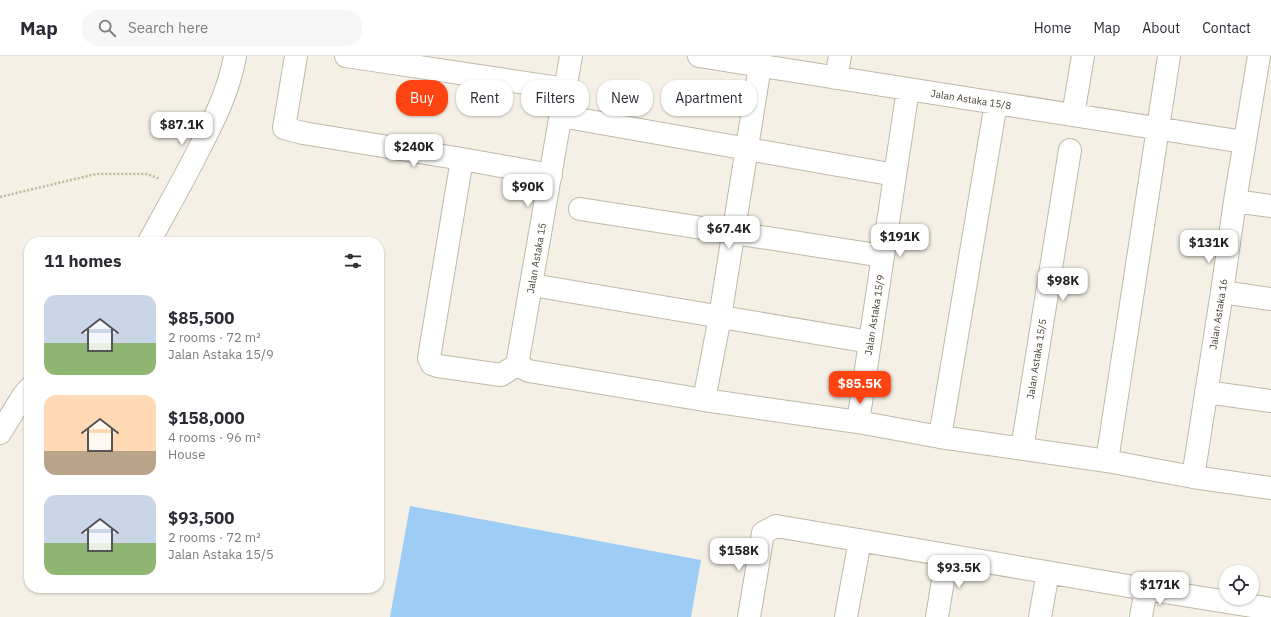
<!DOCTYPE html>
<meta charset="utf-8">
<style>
:root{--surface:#fff;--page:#f7f7f7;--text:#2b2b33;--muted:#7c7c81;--line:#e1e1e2;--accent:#ff4311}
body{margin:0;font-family:"IBM Plex Sans",sans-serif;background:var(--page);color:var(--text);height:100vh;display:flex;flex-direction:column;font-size:15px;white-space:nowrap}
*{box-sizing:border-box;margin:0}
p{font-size:13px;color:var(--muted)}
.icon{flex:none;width:22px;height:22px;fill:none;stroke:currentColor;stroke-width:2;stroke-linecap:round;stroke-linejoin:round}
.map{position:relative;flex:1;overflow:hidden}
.drawer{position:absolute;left:24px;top:181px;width:360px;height:356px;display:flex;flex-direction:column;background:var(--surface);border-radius:16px;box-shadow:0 1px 3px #0004}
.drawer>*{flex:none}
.top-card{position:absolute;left:396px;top:24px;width:380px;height:36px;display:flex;gap:8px}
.fabs{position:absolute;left:1219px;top:509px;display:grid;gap:8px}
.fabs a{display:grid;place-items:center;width:40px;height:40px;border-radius:50%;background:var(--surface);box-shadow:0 1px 3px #0004;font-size:20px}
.price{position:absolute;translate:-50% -34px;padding:0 9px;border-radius:8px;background:#fff;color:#222;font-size:13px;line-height:26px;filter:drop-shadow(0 1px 2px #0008)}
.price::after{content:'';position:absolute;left:50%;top:24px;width:12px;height:9px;margin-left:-6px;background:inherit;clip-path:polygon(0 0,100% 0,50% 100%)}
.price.active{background:var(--accent);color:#fff}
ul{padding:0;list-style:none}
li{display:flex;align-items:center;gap:12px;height:100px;padding:0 20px}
li span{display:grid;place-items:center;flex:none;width:112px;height:80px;border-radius:12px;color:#555}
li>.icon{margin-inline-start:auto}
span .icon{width:48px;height:48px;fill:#fffc;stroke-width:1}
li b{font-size:17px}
h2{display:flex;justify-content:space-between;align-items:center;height:48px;padding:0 20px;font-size:17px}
.chip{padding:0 14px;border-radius:16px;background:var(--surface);box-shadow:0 1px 3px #0004;font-size:14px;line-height:36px}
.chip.active{background:var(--accent);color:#fff}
header{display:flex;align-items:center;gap:24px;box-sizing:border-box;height:56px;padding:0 20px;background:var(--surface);border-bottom:1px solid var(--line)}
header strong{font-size:19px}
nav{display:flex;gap:22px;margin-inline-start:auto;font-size:14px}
.search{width:280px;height:36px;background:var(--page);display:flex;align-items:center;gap:10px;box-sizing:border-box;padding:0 14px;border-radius:16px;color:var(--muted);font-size:15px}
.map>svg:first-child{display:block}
.water{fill:#9dccf5}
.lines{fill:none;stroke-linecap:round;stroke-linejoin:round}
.minor-casing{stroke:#c0b9a7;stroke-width:24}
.path{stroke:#c2b697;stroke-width:2.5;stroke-dasharray:2 2;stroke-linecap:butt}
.minor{stroke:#fff;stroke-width:22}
.labels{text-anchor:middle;stroke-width:3;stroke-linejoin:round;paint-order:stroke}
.street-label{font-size:10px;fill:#474034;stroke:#fff}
</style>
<header>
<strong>Map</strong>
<div class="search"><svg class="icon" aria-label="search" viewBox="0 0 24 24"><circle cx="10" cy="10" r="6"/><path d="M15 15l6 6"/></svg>Search here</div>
<nav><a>Home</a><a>Map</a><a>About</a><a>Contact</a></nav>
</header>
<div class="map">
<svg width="1271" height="561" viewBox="0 0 1271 561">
<rect width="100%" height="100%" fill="#f4f0e5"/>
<path class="water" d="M410 450 701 504 691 561H390Z"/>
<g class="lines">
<defs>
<path id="minor" d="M296 0 284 72 303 77 462 103 551 119
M346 0 566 33
M699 0 1244 86
M836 22 840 0
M1073 59 1083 0
M561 60 895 119
M462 103 429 302 432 308 438 310 501 319 517 309
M1235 145 1271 150
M580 153 883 200
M149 186C165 156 182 127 197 97 213 66 229 35 235 0
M532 229 870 286
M1222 236 1271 243
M517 309 529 315 704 344 858 366 940 381 1107 405 1193 421 1271 432
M517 309 571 0
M1206 336 1271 345
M704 344 720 261 760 10
M858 366 908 33
M0 377 23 340 29 333
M940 381 996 47
M1022 393 1070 94
M1107 405 1169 0
M1193 421 1222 236 1235 145 1259 0
M749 561 763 477 776 470 1146 533 1271 553
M846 561 860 484
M937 561 947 500
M1040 561 1048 516
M1141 561 1146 533"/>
</defs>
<use href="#minor" class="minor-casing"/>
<path class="path" d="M0 141 96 118H147L160 123"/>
<use href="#minor" class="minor"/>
</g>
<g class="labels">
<g class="street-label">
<text transform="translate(971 43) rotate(9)" y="4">Jalan Astaka 15/8</text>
<text transform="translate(536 202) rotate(-80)" y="4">Jalan Astaka 15</text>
<text transform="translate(1218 258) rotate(-81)" y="4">Jalan Astaka 16</text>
<text transform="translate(874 259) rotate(-81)" y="4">Jalan Astaka 15/9</text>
<text transform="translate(1036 303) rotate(-81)" y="4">Jalan Astaka 15/5</text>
</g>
</g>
</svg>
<div class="fabs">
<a><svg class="icon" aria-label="locate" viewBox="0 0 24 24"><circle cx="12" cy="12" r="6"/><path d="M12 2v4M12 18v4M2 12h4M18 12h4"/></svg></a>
</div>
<b class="price" style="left:182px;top:90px">$87.1K</b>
<b class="price" style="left:414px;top:112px">$240K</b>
<b class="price" style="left:528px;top:152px">$90K</b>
<b class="price" style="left:729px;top:194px">$67.4K</b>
<b class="price" style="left:900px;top:202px">$191K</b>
<b class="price" style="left:1209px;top:208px">$131K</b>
<b class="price" style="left:1063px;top:246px">$98K</b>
<b class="price active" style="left:860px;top:349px">$85.5K</b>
<b class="price" style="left:739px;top:516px">$158K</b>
<b class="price" style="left:959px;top:533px">$93.5K</b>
<b class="price" style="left:1160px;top:550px">$171K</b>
<div class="top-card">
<a class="chip active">Buy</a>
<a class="chip">Rent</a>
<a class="chip">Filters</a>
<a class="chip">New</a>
<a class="chip">Apartment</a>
</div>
<section class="drawer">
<h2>11 homes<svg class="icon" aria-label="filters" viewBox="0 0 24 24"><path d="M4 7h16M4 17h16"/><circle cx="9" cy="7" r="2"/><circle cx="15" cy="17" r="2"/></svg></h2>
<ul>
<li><span style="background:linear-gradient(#c9d6e8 60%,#8fb573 0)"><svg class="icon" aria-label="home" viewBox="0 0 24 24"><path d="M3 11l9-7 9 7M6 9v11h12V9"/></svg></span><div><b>$85,500</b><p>2 rooms · 72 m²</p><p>Jalan Astaka 15/9</p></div></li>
<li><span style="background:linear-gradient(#ffd9b3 70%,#b9a48a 0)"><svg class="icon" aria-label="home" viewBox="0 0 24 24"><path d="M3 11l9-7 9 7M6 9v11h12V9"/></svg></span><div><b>$158,000</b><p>4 rooms · 96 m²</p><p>House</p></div></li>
<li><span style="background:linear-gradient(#c9d6e8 60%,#8fb573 0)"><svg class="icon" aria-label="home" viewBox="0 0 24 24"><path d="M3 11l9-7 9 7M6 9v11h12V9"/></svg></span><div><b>$93,500</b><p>2 rooms · 72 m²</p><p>Jalan Astaka 15/5</p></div></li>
</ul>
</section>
</div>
